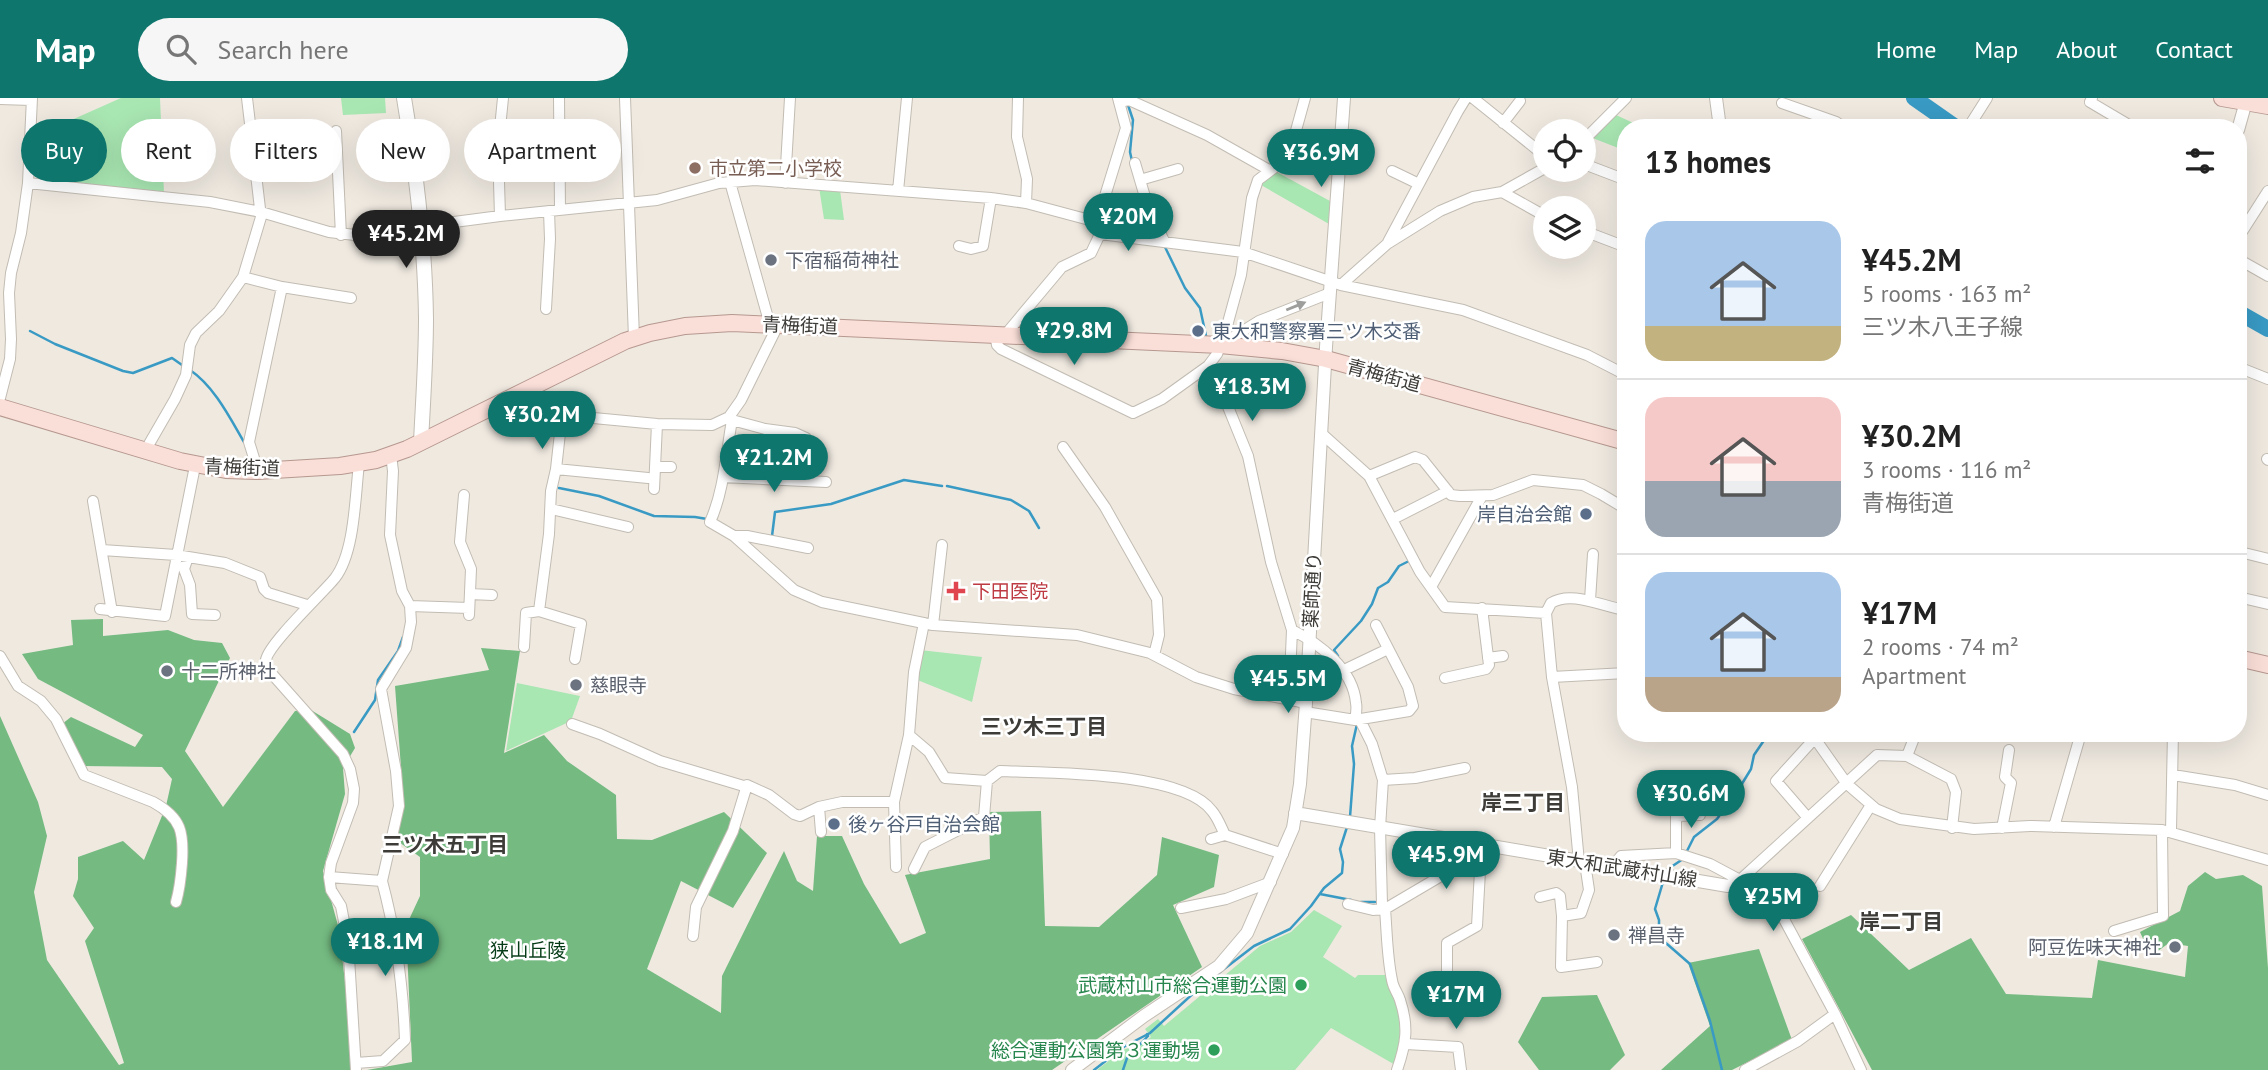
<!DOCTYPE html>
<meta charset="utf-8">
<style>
:root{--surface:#fff;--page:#f6f6f6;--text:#222;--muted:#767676;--line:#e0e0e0;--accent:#0f766e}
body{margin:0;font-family:"PT Sans","Noto Sans JP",sans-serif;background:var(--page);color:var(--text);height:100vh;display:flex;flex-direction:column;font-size:26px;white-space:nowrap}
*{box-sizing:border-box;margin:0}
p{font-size:23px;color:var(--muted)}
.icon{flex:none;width:38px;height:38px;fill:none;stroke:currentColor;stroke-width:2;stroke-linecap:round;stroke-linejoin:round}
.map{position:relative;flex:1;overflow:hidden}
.details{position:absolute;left:1617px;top:21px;width:630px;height:623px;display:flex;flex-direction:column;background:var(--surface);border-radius:28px;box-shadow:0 7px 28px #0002}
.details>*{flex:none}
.banner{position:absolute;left:21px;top:21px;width:665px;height:63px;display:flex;gap:14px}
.fabs{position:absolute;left:1533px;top:21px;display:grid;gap:14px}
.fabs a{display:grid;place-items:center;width:63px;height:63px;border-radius:50%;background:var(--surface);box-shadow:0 7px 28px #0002;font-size:35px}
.price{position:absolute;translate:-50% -60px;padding:0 16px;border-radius:24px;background:var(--accent);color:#fff;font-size:23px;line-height:46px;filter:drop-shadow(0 2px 4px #0008)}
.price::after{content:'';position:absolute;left:50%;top:42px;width:21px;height:16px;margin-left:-10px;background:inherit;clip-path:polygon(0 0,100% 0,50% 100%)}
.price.selected{background:#222;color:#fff}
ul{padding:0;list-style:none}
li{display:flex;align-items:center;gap:21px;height:175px;padding:0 28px}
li+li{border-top:2px solid var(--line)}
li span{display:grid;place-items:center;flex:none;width:196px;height:140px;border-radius:21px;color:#555}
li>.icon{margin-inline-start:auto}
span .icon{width:84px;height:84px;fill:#fffc;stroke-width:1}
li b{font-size:30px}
h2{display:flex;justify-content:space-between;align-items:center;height:84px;padding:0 28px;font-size:30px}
.pill{padding:0 24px;border-radius:32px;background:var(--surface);box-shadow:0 7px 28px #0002;font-size:24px;line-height:63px}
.pill.selected{background:var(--accent);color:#fff}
header{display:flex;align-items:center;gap:42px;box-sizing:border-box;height:98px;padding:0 35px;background:var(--accent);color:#fff}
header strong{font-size:33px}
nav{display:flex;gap:38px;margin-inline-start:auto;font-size:24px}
.search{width:490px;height:63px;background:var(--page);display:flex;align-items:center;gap:18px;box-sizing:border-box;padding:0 24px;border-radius:38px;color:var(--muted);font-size:26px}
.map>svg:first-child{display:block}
.green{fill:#a8e6b2}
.forest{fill:#74ba81}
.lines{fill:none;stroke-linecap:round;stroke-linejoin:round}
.stream{stroke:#399ac4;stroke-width:2.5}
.river{stroke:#399ac4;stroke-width:16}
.minor-casing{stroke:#c2bcb3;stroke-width:12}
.tertiary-casing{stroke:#c2bcb3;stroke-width:14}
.secondary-casing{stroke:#c2bcb3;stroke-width:16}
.primary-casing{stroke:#b6988f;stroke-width:18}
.minor{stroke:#fff;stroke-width:10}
.tertiary{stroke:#fff;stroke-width:12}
.secondary{stroke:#fff;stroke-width:14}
.primary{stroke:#fadfd8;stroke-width:16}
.oneway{fill:#9e9e9c}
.education-dot{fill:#8d6e63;stroke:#fff;stroke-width:2.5}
.worship-dot{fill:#6b7280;stroke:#fff;stroke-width:2.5}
.service-dot{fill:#5c6f8a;stroke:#fff;stroke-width:2.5}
.health-dot{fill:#e0444e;stroke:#fff;stroke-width:2.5}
.leisure-dot{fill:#2e9e5b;stroke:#fff;stroke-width:2.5}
.labels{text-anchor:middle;stroke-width:5;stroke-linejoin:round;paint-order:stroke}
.education-label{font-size:19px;fill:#785e54;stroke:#fff;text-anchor:start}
.worship-label{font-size:19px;fill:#5b616d;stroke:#fff;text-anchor:start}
.street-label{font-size:19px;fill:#3e3c38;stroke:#fff}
.service-label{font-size:19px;fill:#4e5e75;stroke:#fff;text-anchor:start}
.health-label{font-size:19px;fill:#be3a42;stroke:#fff;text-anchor:start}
.park-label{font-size:19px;fill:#063c17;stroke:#fff}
.leisure-label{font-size:19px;fill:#27864d;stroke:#fff;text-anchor:end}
.neighbourhood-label{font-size:21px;font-weight:bold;fill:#3e3c38;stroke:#fff}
</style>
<header>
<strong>Map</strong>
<div class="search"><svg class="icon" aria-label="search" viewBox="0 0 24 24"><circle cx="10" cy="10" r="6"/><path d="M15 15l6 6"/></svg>Search here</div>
<nav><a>Home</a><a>Map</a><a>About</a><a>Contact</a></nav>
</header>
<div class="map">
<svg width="2268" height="972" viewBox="0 0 2268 972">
<rect width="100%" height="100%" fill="#efe9e0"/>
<path class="green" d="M121 0H160L164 95 63 84 67 24Z
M341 0H385L386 15 343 17Z
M1614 16 1644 30H1626V53L1590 39Z
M1273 72 1330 103 1329 126 1261 87Z
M819 89 840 92 844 122 824 121Z
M920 552 982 559 972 604 915 581Z
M517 585 580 598 571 623 506 653Z
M1314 812 1342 828 1323 859 1355 880 1358 877H1385C1402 916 1402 928 1397 968L1331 930 1295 972H1097L1123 952 1143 945 1151 939 1145 931 1158 921 1164 928 1260 848 1291 834Z"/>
<path class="forest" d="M103 521V538L168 532 194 542 222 545 230 560 185 653 223 709 295 613 311 612 350 636 355 650 343 670 345 696 323 773 339 831 355 972H0V618L38 704 47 738 34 794 47 862 119 967 124 965 85 843 94 830 73 798 78 781V759L123 743 144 762 166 708 172 681 162 669 82 668 62 626 71 619 135 649 143 637 38 581 22 556 73 547 71 522Z
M481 550 520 553 504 655 544 637 567 663 616 697 617 741 652 742 724 714 767 755 733 810 681 783 647 871 721 915 722 878 784 753 797 783 813 793 817 738H842L864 786 900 846 926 835 905 777 990 761 989 714 1041 713 1045 828 1099 829 1157 777 1162 739 1219 757 1214 789 1173 807 1202 869 1052 972H367L412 964 406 828 420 798V759L396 742 403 697 395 588 489 572Z
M2205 774 2216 781 2243 777 2262 788 2268 870V972H1872L1802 841 1851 817 1909 872 1971 840 2006 896 2092 900 2098 862 2185 879 2188 848 2169 845 2151 858 2140 834 2180 813 2188 788Z
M1759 851 1792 942 1732 972H1661L1710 928 1688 865Z
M1597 897 1625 957 1610 972H1539L1518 944 1542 899Z"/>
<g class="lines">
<path class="stream" d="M1127 4 1133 22 1130 54 1132 63
M1164 147 1185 190 1200 210 1206 238
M30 233 55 246 123 273 133 275 172 260 182 267
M190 272C214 288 230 320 244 344
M947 388 1011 402 1029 413 1039 430
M559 390 599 398 654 418 695 419 707 421
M772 438 775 414 831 406 904 382 942 388
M1338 558 1334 552 1361 523 1372 506 1378 490 1388 484 1399 468 1411 462
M354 634 375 602 378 582 398 553 403 539
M1350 719 1354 666 1352 648 1357 626
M1686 755 1694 739 1717 721 1740 689 1751 671 1754 657 1769 635
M1668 771 1683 761
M1663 784 1655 811 1659 822V839L1690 866 1710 923 1722 972
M1320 796 1351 802
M1361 804H1375
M1094 972 1125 948 1150 935 1198 891 1254 848 1290 831 1311 808 1324 790 1342 775 1343 764 1340 751 1347 729
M1123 972 1127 960 1148 938 1147 936"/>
<path class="river" d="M1914 0 1957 30
M2238 214 2268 231"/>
<defs>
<path id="minor" d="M559 0 560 112
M625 0 634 240
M1018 0 1017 39 1027 81 1026 105
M1473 0 1545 58
M2092 0 2090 4 2134 30
M0 1 31 2
M1119 4 1129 2 1207 37 1269 72
M1782 5 1836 24 1845 30
M1503 25 1520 3
M1968 30 1987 0
M336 33 341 137
M1584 42 1626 0
M1135 65 1148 109 1164 143
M1584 66 1626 82
M1392 73 1419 86
M1140 82 1178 71
M730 84 770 227
M28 85 210 104 261 114 329 134 355 137 500 118 657 102 719 85 755 82 991 100 1026 105 1097 124
M785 85 790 0
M898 93 907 0
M1502 94 1545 118
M500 118 498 50 503 0
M1584 133 1626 149
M1100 136 1243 154 1341 187 1463 212 1587 257 1626 277
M2238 140 2268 93
M1388 144 1458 13 1466 0
M959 148 971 151 983 148 991 100
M2238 161 2268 178
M243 179 282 189 351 200
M1341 187 1387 146 1440 113 1473 99 1502 94 1545 70
M546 211 550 141 549 113
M995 237 997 247 1001 251 1133 315 1162 301 1208 268 1217 256 1224 239 1241 177 1252 100 1258 82 1283 63 1292 47 1305 0
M1005 237 1062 169 1091 155 1100 136 1097 124 1126 30 1118 0
M1222 246 1259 223 1330 195
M1208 268 1222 294 1248 358 1271 464 1292 532 1289 602
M2238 269 2268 281
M0 300 10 261 11 241 9 195 11 175 21 135 28 85 32 0
M501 303 509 312 657 326 712 327 729 319 741 302 778 227
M729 319 732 322C726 356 724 393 710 424L734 438 794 492 822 504 933 527 1077 537 1150 555 1196 579 1234 591 1306 605
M732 322 765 331 795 335 806 340
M1321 335 1369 378 1420 474 1445 509 1546 515
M1063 349 1105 409 1157 501 1159 537 1154 557
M145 353 175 301 186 277 190 247 196 235 219 213 243 179 261 119 247 0
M2267 361 2268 362
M655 369H671
M556 371 648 380
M258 373 249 344 282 189
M1369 378 1415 359 1423 362 1451 397 1460 398 1493 397 1533 382 1583 387 1601 396 1626 411
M723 379 826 384
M654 391 657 326
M464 397 460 444 471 471 469 517
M93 403 112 514
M551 411 628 429
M1393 421 1448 393
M734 438H747L808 450
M102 452 176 457 225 465 260 479 264 491 268 495 307 507
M2240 454 2268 461
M188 459 184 471 190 487 192 516 215 517
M1431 489 1482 398
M470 496 492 497
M2238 499 2268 506
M1590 502 1593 456
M410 508 469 510
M100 511 165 518 195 368
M539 513 549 436 551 393 556 371 562 317
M933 527 942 447
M1292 532C1320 546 1353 571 1356 605 1357 610 1356 617 1355 622
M524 549 526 515 539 513 581 526 575 561
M0 558 18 588 41 603 56 621 84 677 153 704C182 720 184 735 182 765 181 779 180 790 176 804
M1488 560 1503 558
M1342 573 1388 551
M1552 579 1626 575
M1445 580 1486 571 1489 567 1482 510
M1305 614 1355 622 1409 613 1413 608 1408 589 1376 527
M1360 622 1372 646 1383 682 1380 730 1382 806 1385 811C1387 835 1387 859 1392 882 1393 890 1398 895 1400 902 1409 929 1406 946 1397 972
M572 626 600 636 660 663 747 689
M1811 635 1847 686 1876 711 1900 721 1974 731 2030 728 2162 732 2268 762
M909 637 929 654 945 680 987 683 1000 673C1048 675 1183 673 1212 713 1218 720 1221 729 1225 737L1283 756
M1907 658 1951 681 1956 694 1952 730
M2173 677 2235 687 2268 697
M1383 682 1415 680 1465 670
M819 709 821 734
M1676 718 1700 717
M1808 720 1776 683 1815 640
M2054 729 2081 635
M2002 730 2011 685 2005 679 2009 652
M2171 733 2173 635
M1211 741 1225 737
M1481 754 1477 828 1447 845V898L1488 886
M1676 755V709
M1579 764 1572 689 1552 579 1546 515 1551 505C1572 492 1603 509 1626 512
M1585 765 1589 792 1581 815 1562 818 1561 869 1597 864
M896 769 894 704 909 637 914 574 924 525
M1612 769 1621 758 1676 755 1710 766 1740 782 1778 810 1835 916 1861 972
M914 771 925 749 984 719 987 683
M329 779 382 783 399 708 396 673 381 591 406 550 411 524 410 508 402 493 390 437 393 373 391 357
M1740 782 1877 657 1907 658 1916 635
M1820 788 1871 707
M1540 799 1556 795 1560 798 1562 818
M1348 806 1373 812 1385 811 1485 752
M1181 810 1226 801 1271 784
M2114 833 2163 818 2162 732
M693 838 696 809 733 733 747 687 769 697 794 716 800 718 819 709 842 704H894
M1406 946 1458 949 1461 972
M356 965 383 963 405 942C403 888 396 835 382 783
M356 972 348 844 341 808 331 792 329 779 331 765 353 705 354 691 350 671 343 656 272 576C269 572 265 567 266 562 268 546 323 495 335 480 355 454 355 398 359 366
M1745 972 1798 943 1835 916"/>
<path id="tertiary" d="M1716 0 1720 30
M2238 32 2247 0
M1295 715 1728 788 1740 782
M1072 972 1144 918 1219 868 1247 835 1293 730 1300 686 1306 605 1326 249 1344 0"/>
<path id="secondary" d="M404 0C416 72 425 146 426 220 426 261 423 303 421 344"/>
<path id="primary" d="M2222 0 2268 8
M0 309 180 363 226 372 258 373 340 368 376 362 407 351 625 243 650 235 685 228 732 225 1220 247 1282 253 1326 261 1626 344
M2238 560 2268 567"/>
</defs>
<use href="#minor" class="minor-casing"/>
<use href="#tertiary" class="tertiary-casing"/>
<use href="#secondary" class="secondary-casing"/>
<use href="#primary" class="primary-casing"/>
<use href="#minor" class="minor"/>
<use href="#tertiary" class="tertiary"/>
<use href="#secondary" class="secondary"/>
<use href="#primary" class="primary"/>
</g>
<defs><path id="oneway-solid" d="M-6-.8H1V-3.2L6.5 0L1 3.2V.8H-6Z" transform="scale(1.75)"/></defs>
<use class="oneway" href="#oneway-solid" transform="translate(1296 208) rotate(-22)"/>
<circle class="education-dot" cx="695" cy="70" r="7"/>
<g class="worship-dot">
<circle cx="771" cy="162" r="7"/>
<circle cx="167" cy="573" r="7"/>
<circle cx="576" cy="587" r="7"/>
<circle cx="1614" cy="837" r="7"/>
<circle cx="2175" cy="849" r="7"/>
</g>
<g class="service-dot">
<circle cx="1198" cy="233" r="7"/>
<circle cx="1586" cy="416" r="7"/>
<circle cx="834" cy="726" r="7"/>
</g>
<path class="health-dot" d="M952.5 482.5h7v7h7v7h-7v7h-7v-7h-7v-7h7z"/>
<g class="leisure-dot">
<circle cx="1301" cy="887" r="7"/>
<circle cx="1214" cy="952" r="7"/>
</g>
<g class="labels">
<g class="education-label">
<text x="709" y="77">市立第二小学校</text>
</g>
<g class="worship-label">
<text x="785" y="169">下宿稲荷神社</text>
<text x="181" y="580">十二所神社</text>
<text x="590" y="594">慈眼寺</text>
<text x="1628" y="844">禅昌寺</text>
<text x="2161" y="856" text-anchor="end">阿豆佐味天神社</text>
</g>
<g class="street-label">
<text transform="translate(800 227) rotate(2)" y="7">青梅街道</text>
<text transform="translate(1384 277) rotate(15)" y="7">青梅街道</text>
<text transform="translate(242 369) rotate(2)" y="7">青梅街道</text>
<text transform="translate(1312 492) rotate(-87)" y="7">薬師通り</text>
<text transform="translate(1622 770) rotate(9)" y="7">東大和武蔵村山線</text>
</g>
<g class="service-label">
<text x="1212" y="240">東大和警察署三ツ木交番</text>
<text x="1572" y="423" text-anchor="end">岸自治会館</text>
<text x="848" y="733">後ヶ谷戸自治会館</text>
</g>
<g class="health-label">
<text x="972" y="500">下田医院</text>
</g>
<g class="park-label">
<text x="528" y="859">狭山丘陵</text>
</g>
<g class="leisure-label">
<text x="1287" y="894">武蔵村山市総合運動公園</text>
<text x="1200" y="959">総合運動公園第３運動場</text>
</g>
<g class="neighbourhood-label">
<text x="1044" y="636">三ツ木三丁目</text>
<text x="1523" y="712">岸三丁目</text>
<text x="445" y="754">三ツ木五丁目</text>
<text x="1901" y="831">岸二丁目</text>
</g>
</g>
</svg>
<div class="fabs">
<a><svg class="icon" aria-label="locate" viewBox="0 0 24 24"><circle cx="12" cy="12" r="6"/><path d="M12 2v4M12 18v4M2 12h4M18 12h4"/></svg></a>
<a><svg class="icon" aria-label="layers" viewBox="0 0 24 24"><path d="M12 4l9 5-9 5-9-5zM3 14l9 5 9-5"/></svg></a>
</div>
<b class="price" style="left:1321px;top:91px">¥36.9M</b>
<b class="price" style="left:1128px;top:155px">¥20M</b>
<b class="price selected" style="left:406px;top:172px">¥45.2M</b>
<b class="price" style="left:1074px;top:269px">¥29.8M</b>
<b class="price" style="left:1252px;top:325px">¥18.3M</b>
<b class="price" style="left:542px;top:353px">¥30.2M</b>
<b class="price" style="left:774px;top:396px">¥21.2M</b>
<b class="price" style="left:1288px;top:617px">¥45.5M</b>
<b class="price" style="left:1691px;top:732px">¥30.6M</b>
<b class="price" style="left:1446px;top:793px">¥45.9M</b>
<b class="price" style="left:1773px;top:835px">¥25M</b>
<b class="price" style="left:385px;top:880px">¥18.1M</b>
<b class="price" style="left:1456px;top:933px">¥17M</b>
<div class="banner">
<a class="pill selected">Buy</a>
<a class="pill">Rent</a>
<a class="pill">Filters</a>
<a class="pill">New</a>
<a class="pill">Apartment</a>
</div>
<section class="details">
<h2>13 homes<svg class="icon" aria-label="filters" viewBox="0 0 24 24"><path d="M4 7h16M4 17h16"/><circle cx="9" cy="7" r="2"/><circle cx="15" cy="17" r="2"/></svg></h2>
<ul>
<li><span style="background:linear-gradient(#a9c7e8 75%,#c2b280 0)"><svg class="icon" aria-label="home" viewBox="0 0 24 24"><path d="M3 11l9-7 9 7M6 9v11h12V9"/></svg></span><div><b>¥45.2M</b><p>5 rooms · 163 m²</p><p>三ツ木八王子線</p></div></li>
<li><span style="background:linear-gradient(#f6c9c9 60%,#9aa5b1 0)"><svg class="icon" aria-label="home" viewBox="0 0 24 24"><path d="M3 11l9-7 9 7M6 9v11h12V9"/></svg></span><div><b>¥30.2M</b><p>3 rooms · 116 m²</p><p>青梅街道</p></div></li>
<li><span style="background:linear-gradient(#a9c7e8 75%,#b9a48a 0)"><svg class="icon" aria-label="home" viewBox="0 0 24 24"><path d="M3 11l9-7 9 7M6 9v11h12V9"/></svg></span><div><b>¥17M</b><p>2 rooms · 74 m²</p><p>Apartment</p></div></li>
</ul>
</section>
</div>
